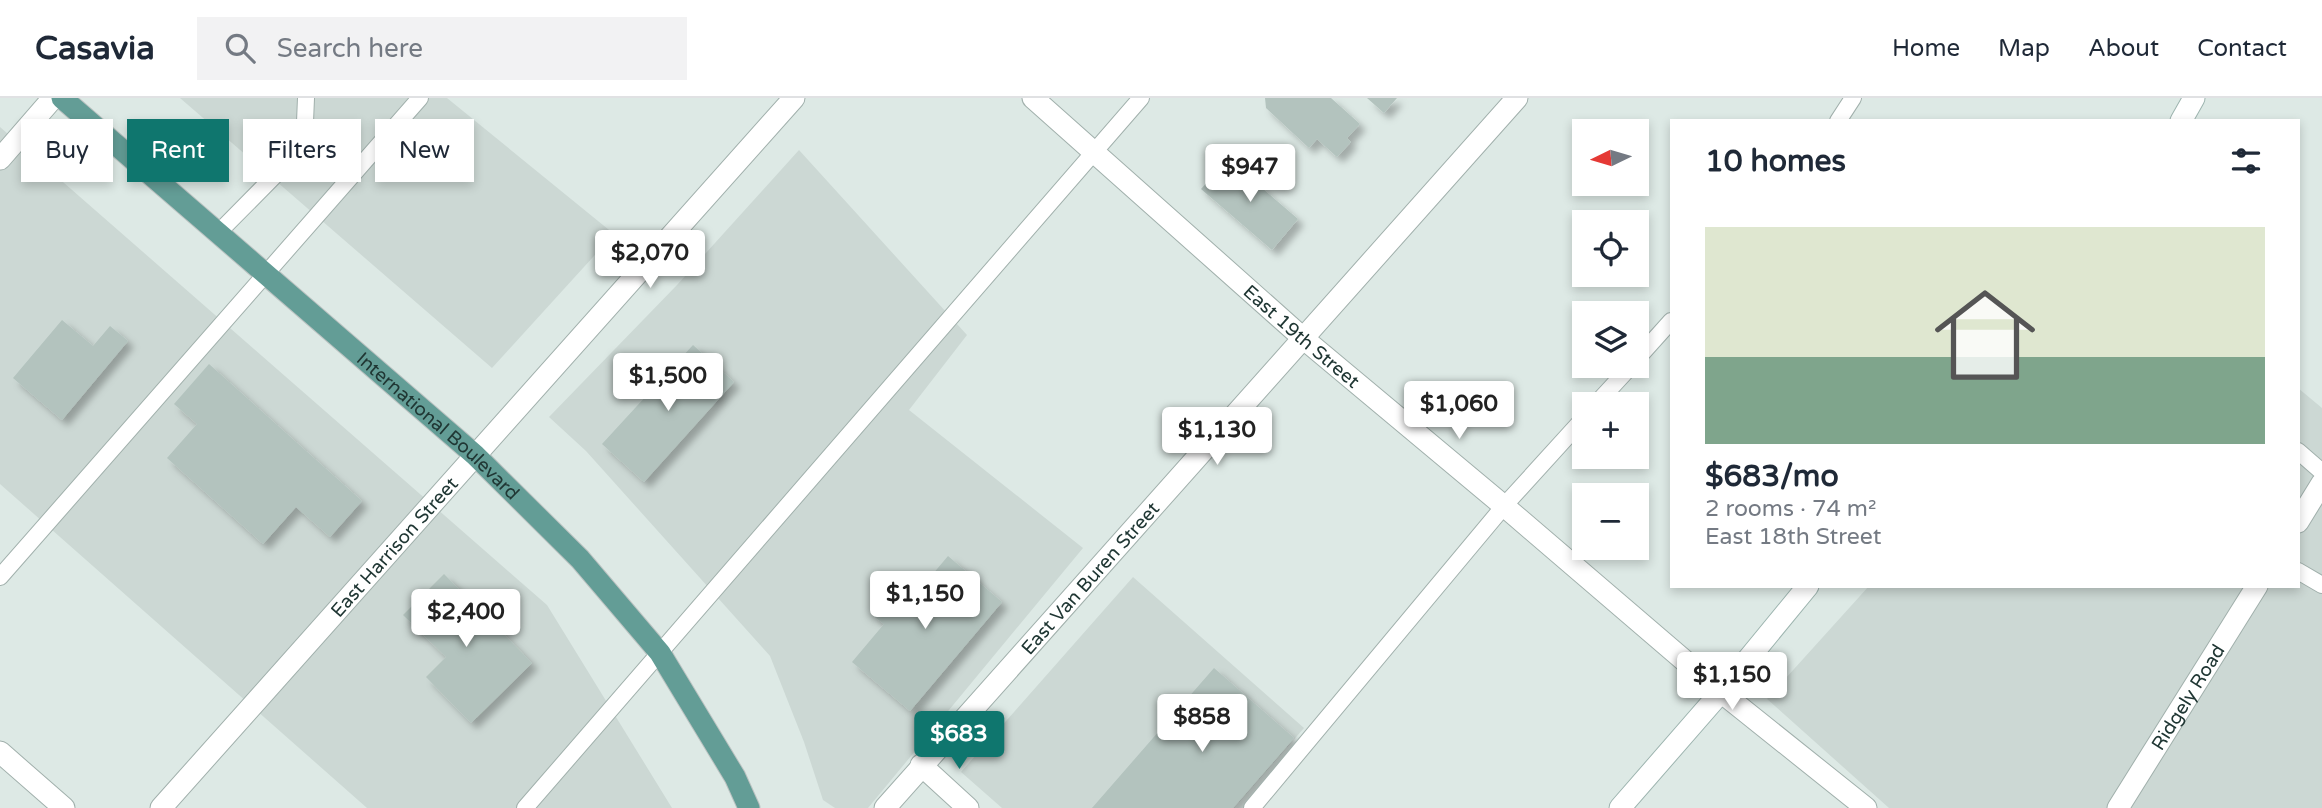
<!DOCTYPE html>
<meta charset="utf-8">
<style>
:root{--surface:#fff;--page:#f2f2f3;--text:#1f2937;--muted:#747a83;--line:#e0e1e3;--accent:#0f766e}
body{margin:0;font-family:"Varela Round",sans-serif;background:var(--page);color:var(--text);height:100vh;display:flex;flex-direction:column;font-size:26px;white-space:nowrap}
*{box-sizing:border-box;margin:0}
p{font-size:23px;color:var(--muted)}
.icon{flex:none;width:38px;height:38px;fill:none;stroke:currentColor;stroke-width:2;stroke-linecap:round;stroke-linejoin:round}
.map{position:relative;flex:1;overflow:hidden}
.details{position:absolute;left:1670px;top:21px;width:630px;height:469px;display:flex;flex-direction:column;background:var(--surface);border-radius:0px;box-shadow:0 4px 10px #0003}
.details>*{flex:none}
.hud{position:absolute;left:21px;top:21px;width:665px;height:63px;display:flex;gap:14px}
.needle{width:46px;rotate:265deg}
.fabs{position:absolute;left:1572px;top:21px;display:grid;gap:14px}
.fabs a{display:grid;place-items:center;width:77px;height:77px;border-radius:0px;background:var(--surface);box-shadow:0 4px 10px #0003;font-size:35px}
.price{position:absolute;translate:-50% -60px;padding:0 16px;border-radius:7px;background:#fff;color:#222;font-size:23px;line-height:46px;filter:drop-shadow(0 2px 4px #0008)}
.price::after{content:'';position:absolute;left:50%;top:42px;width:21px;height:16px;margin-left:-10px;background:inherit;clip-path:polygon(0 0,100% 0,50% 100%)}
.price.on{background:var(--accent);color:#fff}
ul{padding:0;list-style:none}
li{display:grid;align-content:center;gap:14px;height:371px;padding:0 35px}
li span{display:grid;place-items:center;height:217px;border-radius:0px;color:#555}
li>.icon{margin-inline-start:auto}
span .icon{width:126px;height:126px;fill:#fffc;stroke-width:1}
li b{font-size:30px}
h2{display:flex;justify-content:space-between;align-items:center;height:84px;padding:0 35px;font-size:30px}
.pill{padding:0 24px;border-radius:0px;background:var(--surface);box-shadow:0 4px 10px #0003;font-size:24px;line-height:63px}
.pill.on{background:var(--accent);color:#fff}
header{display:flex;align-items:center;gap:42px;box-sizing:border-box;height:98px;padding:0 35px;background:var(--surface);border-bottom:2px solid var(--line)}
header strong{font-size:33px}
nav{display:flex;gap:38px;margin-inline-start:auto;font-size:24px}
.search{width:490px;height:63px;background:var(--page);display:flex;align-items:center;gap:18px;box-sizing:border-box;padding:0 24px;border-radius:0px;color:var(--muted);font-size:26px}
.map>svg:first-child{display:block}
.built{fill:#ccd8d4}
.building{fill:#b3c3be;filter:url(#shadow)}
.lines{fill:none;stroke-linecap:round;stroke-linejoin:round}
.service-casing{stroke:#a1b0ac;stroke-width:18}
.minor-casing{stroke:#a1b0ac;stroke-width:23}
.tertiary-casing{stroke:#a1b0ac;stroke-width:23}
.secondary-casing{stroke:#9db4af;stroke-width:23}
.primary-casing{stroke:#bcc3c2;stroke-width:23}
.service{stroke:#fff;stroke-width:16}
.minor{stroke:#fff;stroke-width:21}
.tertiary{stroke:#fff;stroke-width:21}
.secondary{stroke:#fff;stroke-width:21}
.primary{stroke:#639d96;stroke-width:21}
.labels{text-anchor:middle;stroke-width:5;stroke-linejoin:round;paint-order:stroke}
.street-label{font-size:19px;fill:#203734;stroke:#edf6f3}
</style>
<header>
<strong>Casavia</strong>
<div class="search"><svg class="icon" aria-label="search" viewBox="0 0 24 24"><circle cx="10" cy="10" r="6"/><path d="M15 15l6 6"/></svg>Search here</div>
<nav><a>Home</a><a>Map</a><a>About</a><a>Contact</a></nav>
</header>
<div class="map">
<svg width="2322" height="710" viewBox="0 0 2322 710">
<defs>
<filter id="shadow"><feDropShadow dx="6" dy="6" stdDeviation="3.5" flood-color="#0004"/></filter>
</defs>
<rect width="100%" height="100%" fill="#dde9e5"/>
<path class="built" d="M180 0H447L614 136 492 270Z
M0 29 547 507 672 710H367L0 386Z
M799 52 967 237 909 312 1083 450 868 710H835L823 702 804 644 770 558 586 353 549 319 677 187Z
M2298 290 2322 310V710H1889L1767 601 1869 488H2298Z
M1133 479 1304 630 1234 710H1002L961 674Z"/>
<path class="building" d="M1265 0H1331L1360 26 1347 40 1351 44 1337 59 1317 41 1309 50 1266 10Z
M1367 0H1397L1384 15Z
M1228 61 1298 121 1272 152 1201 91Z
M62 222 93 248 110 228 128 243 62 322 13 280Z
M693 247 734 284 644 384 602 346Z
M209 266 362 403 330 439 296 409 263 446 167 360 197 326 174 306Z
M948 458 1002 504 910 613 852 564 884 526 872 517 906 477 921 490Z
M444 476 532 565 471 625 426 579 446 559 403 517Z
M1214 570 1294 640 1233 710H1092Z"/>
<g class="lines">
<defs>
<path id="service" d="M1838 23 1853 0
M218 135 304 48 306 0
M1636 262 1671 223
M1596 306 1631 268
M2298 353 2322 374
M2298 473 2322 487
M0 479 420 0
M525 710 1141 0
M1252 710 1504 408 1584 320"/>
<g id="minor">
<path id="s1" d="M1033 0 1304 241 1504 408 1721 594 1866 710"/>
<path d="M0 654 64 710"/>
<path d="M921 667 968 710"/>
<path id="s2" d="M161 710 794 0"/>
<path id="s3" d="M885 710 1517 0"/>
</g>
<g id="tertiary">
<path d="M0 61 53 0"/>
<path d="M2298 424 2322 385"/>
<path id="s4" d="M2118 710 2257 488"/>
</g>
<path id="secondary" d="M2181 23 2194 0
M1620 710 1721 594 1808 488"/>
<g id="primary">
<path id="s5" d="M62 0 475 357 580 461 660 555 735 679 749 710"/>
</g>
</defs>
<use href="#service" class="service-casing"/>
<use href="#minor" class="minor-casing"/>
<use href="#tertiary" class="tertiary-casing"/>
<use href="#secondary" class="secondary-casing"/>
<use href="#primary" class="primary-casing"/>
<use href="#service" class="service"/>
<use href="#minor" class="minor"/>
<use href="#tertiary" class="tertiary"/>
<use href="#secondary" class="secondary"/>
<use href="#primary" class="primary"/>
</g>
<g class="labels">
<g class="street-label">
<text dy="7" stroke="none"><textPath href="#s1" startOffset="359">East 19th Street</textPath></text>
<text dy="7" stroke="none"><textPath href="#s5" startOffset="499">International Boulevard</textPath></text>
<text dy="7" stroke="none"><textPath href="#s2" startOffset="350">East Harrison Street</textPath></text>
<text dy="7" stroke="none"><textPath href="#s3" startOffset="308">East Van Buren Street</textPath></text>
<text dy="7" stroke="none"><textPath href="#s4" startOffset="131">Ridgely Road</textPath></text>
</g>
</g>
</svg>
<div class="fabs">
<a><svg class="needle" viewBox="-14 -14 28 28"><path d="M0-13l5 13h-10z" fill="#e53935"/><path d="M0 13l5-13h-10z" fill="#747a83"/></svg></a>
<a><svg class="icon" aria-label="locate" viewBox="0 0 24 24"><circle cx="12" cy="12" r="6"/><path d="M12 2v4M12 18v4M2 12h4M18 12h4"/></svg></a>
<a><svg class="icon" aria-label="layers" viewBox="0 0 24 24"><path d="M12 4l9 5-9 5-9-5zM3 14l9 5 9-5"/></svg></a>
<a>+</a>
<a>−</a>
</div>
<b class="price" style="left:1250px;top:106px">$947</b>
<b class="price" style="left:650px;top:192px">$2,070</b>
<b class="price" style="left:668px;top:315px">$1,500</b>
<b class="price" style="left:1459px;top:343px">$1,060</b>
<b class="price" style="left:1217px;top:369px">$1,130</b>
<b class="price" style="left:925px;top:533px">$1,150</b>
<b class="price" style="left:466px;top:551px">$2,400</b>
<b class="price" style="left:1732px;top:614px">$1,150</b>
<b class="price" style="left:1202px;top:656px">$858</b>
<b class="price on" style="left:959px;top:673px">$683</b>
<div class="hud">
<a class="pill">Buy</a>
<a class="pill on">Rent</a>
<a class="pill">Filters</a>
<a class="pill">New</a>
</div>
<section class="details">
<h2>10 homes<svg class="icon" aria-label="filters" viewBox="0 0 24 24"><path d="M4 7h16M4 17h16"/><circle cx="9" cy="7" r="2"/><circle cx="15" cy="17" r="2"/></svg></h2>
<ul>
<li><span style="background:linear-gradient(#dfe7d0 60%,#7fa58c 0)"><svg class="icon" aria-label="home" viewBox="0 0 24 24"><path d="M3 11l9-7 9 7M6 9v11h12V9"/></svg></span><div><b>$683/mo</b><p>2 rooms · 74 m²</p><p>East 18th Street</p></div></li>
</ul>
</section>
</div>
